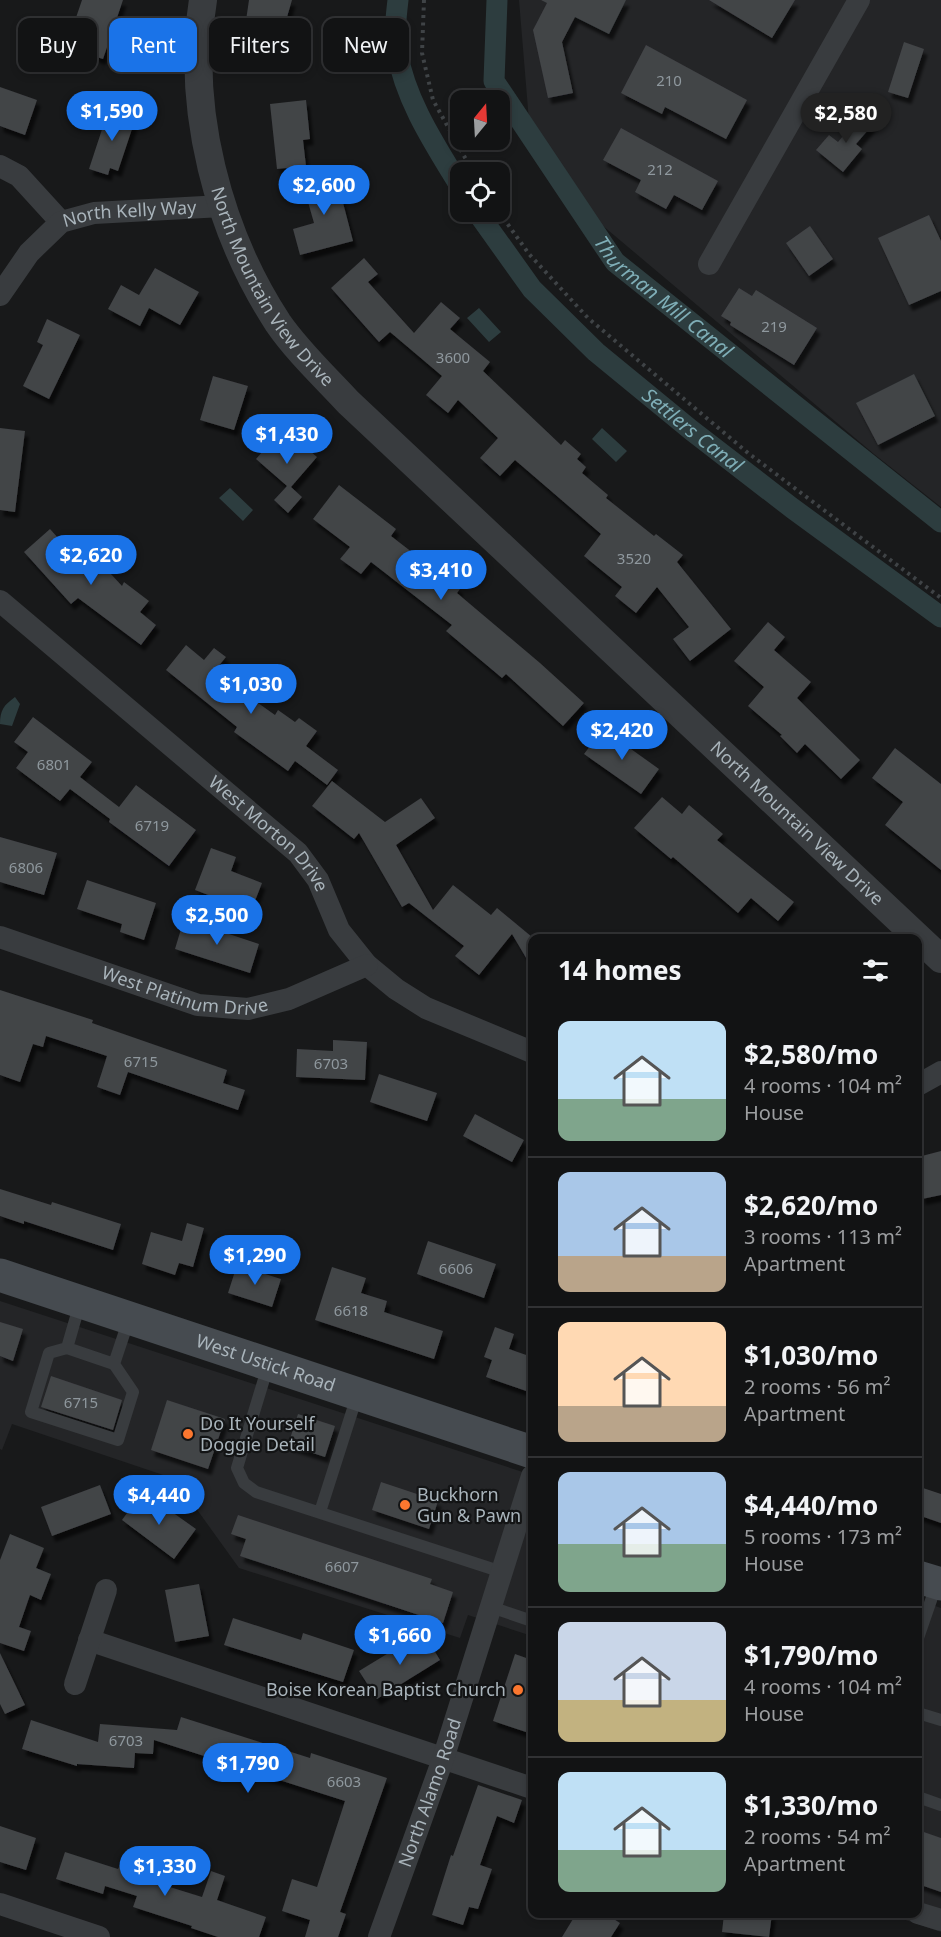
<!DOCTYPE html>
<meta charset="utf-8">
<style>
:root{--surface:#121314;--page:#1f2022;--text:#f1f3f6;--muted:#9c9ea0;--line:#313234;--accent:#1a73e8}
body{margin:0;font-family:"Noto Sans",sans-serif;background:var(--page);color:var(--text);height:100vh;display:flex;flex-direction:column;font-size:22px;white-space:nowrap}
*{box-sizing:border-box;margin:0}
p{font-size:20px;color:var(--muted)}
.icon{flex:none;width:33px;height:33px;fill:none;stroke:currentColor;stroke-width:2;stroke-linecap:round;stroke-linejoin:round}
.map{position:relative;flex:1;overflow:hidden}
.side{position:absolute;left:528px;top:934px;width:394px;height:984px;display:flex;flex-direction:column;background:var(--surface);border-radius:12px;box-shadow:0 3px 9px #0003,0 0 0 2px var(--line)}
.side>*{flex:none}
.hud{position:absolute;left:18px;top:18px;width:420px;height:54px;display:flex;gap:12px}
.needle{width:39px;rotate:18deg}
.fabs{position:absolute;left:450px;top:90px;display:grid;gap:12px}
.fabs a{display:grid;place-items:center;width:60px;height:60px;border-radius:12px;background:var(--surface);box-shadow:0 3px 9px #0003,0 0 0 2px var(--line);font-size:30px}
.price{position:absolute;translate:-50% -51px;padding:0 14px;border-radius:21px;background:var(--accent);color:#fff;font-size:20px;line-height:39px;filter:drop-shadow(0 2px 3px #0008)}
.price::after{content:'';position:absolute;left:50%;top:36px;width:18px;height:14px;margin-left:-9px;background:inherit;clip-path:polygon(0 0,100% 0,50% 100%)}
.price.selected{background:#222;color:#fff}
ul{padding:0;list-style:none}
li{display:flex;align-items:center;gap:18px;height:150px;padding:0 30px}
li+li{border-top:2px solid var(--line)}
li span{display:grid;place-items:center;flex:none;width:168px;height:120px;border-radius:12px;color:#555}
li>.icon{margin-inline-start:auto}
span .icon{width:72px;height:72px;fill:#fffc;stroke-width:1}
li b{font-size:26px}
h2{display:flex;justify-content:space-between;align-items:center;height:72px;padding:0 30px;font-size:26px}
.pill{padding:0 21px;border-radius:12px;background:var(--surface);box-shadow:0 3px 9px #0003,0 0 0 2px var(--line);font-size:21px;line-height:54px}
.pill.selected{background:var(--accent);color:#fff}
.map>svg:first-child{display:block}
.built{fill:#242527}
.water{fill:#2d3d3f}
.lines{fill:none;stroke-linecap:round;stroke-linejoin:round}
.canal{stroke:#2d3d3f;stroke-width:21}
.building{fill:#424447;filter:url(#shadow)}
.path{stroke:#3f4346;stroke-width:4;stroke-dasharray:3 4.5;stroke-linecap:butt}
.service{stroke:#393c3f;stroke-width:12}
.minor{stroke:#393c3f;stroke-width:22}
.tertiary{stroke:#393c3f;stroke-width:28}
.secondary{stroke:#464b50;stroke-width:33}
.poi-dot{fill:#fb772f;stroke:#131415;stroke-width:2}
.labels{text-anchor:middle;stroke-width:4.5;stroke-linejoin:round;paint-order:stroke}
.number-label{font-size:15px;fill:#8f989e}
.street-label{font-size:18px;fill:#a9b4bb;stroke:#131415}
.poi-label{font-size:18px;fill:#a9b4bb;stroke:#131415;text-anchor:start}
.water-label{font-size:20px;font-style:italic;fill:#7faeb7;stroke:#131415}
</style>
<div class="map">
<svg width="941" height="1937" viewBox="0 0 941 1937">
<defs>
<filter id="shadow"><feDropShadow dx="3.5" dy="6" stdDeviation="1.5" flood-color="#0009"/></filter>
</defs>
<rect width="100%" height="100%" fill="#18191a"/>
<path class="built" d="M519 0H941V507L874 454 596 220 529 121Z
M0 1301 532 1475V1636L468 1615 460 1638 239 1568 175 1479 12 1424 2 1450 0 1449Z
M918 1600 941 1608V1932L888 1914H918Z"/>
<path class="water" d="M479 308 501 332 489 342 467 318Z
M602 428 627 451 616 462 592 439Z
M230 488 253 510 243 521 219 498Z
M15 697 20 704 12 726 0 724C0 710 4 705 15 697Z"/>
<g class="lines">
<g class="canal">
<path d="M398 0C396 17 394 34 397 51 405 100 435 145 460 186"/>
<path id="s1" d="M497 0 494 81 615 262 941 522"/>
<path id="s2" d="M477 212 532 289 596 352 691 430 792 508 941 617"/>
</g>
</g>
<path class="building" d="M82 0H123L103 59 66 47Z
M249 0H292L287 17 296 18 290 64 271 62 273 45 243 41Z
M541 0H626L609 34 575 17 562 42 573 93 548 98 533 30 547 3Z
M709 0H795L772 38Z
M904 42 924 49 908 98 888 92Z
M646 45 747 100 726 139 665 107 662 114 621 93Z
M0 87 37 100 25 135 0 126Z
M306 100 310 139 303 140 306 166 277 169 270 104Z
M109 108 136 117 118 171 110 168 108 175 89 169Z
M863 112 875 122 856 144 862 149 843 172 816 150 829 135 838 142Z
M621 128 718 181 702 210 674 195 666 209 635 192 641 180 603 160Z
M335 172 353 241 300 255 293 229 314 223 302 181Z
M929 215 941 241V291L909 305 878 238Z
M810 226 833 259 809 276 786 243Z
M364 258 378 274 368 282 414 333 441 302 460 318 450 329 490 362 483 371 561 445 565 440 581 454 577 459 586 467 582 473 608 495 606 498 654 536 656 534 683 555 677 562 731 629 690 661 673 639 689 627 657 587 636 613 615 596 622 587 584 556 601 534 515 460 500 476 480 458 498 438 458 400 448 413 426 395 442 376 390 332 379 342 331 288Z
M155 268 199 292 180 325 149 308 140 326 108 309 121 285 139 295Z
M739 288 752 296 756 290 817 328 794 365 730 325 731 322 721 316Z
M47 319 80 335 49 399 23 386 43 345 37 342Z
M914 374 935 416 878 445 856 403Z
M213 376 248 386 234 430 200 420Z
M0 428 25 431 15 512 0 510Z
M283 428 317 457 291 487 302 497 288 513 274 500 287 486 256 459Z
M339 485 396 529 391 536 460 589 457 593 540 663 584 703 563 726 506 674 502 678 446 631 452 625 371 562 361 574 340 559 350 547 313 519Z
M50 529 76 558 87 548 122 586 124 582 149 601 140 612 156 625 141 645 78 598 71 604 24 552Z
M768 622 785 637 774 650 811 682 797 698 860 760 841 779 805 744 797 753 780 736 782 735 748 706 764 687 734 661Z
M186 645 204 660 214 648 226 657 216 669 237 688 275 715 278 710 295 722 299 718 317 731 306 746 338 770 327 785 295 761 288 771 234 732 237 727 166 670Z
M33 717 92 762 80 777 119 807 136 785 196 830 169 866 109 822 110 819 70 789 60 801 16 768 28 752 14 742Z
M603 729 659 769 641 794 584 754Z
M895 748 941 784V870L885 825 903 802 872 778Z
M332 781 385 822 421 798 435 818 396 845 433 910 453 885 491 915 497 908 532 937V968L512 934 479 975 455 956 464 946 409 903 402 907 359 833 354 839 312 806Z
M662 797 682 814 689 805 723 834 717 840 794 902 778 921 751 898 738 913 673 857 671 859 634 828Z
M0 837 57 853 44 895 0 882Z
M211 848 236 857 231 871 262 883 251 911 195 890Z
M87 880 156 903 144 940 120 932 122 924 77 909Z
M184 919 259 944 250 973 175 949Z
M0 990 93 1020 92 1023 227 1070 223 1083 245 1090 238 1110 128 1072 120 1095 97 1087 107 1056 46 1036 43 1047 33 1044 20 1082 0 1075Z
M333 1040 367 1042 365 1080 296 1077 297 1049 333 1051Z
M379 1074 437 1093 427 1121 370 1102Z
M475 1114 524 1140 512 1162 463 1136Z
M941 1151V1195L922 1199 918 1182V1157Z
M0 1189 51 1205 52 1202 121 1224 113 1250 24 1221V1224L0 1216Z
M187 1223 204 1228 193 1267 179 1263 175 1275 142 1264 151 1232 182 1241Z
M428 1241 496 1264 484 1298 417 1274Z
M237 1265 281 1279 272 1307 228 1293Z
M332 1267 366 1278 361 1293 387 1301 384 1312 443 1331 434 1359 315 1320Z
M0 1322 23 1329 13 1361 0 1356Z
M495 1327 514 1334 509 1349 532 1357V1393L486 1377 492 1360 484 1357Z
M51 1376 122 1400 113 1430 41 1407Z
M167 1400 225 1419 208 1469 151 1450Z
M298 1414 335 1426 325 1457 288 1445Z
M381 1482 438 1501 429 1529 372 1510Z
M100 1485 111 1514 52 1536 41 1507Z
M923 1488 941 1494V1523L918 1515V1502Z
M140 1495 162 1511 165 1507 196 1529 174 1559 122 1520Z
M238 1515 432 1579 430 1584 453 1592 443 1623 240 1556 246 1539 231 1534Z
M10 1534 44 1548 36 1568 51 1574 41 1600 30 1595 19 1627 31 1631 24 1651 0 1643V1560Z
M199 1584 209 1636 175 1642 165 1590Z
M233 1618 301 1640 303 1633 354 1650 343 1682 224 1645Z
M423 1632 440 1660 377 1699 359 1671Z
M0 1653 25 1705 5 1714 0 1704Z
M515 1654 532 1660V1734L493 1721Z
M181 1717 310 1758 311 1753 387 1778 340 1912 346 1914 338 1937H305L310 1920 282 1911 292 1879 317 1887 345 1801 154 1740 153 1754 135 1753 134 1768 77 1764V1766L22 1749 31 1720 98 1742 100 1724 177 1730Z
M478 1785 522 1800 514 1823 497 1816 480 1865 492 1869 478 1909 469 1907 463 1925 432 1915 451 1855 453 1856Z
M0 1826 36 1838 26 1870 0 1862Z
M918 1830 941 1838V1892L918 1884Z
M65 1852 118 1869 121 1863 160 1875 157 1883 202 1897 211 1871 225 1876 217 1900 266 1917 259 1937H218L191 1928 192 1926 133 1907 137 1896 105 1886 103 1894 56 1879Z
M576 1914H606L620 1923 611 1937H562Z
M724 1914H772L769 1937 722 1932Z"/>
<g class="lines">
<path class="path" d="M424 0 422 53 433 100 473 172
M499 212 529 254 588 318 748 453 941 598"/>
<path class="service" d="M80 1303 67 1348 114 1364 129 1319
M67 1348 49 1353 31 1412 118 1440 133 1392 114 1364
M268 1366 237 1468 244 1483 256 1492 502 1572
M320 1512 357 1396
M491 1607 532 1621
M918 1638 937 1583
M918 1713 941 1720
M918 1797 941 1805"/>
<g class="minor">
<path d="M0 166 19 176 61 222"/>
<path d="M709 264 859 0"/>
<path id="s3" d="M0 295 29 253 61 222 94 213 222 206"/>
<path id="s4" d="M0 601 298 853 318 880 339 930 367 965 396 989 426 1008 532 1052"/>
<path id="s5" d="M0 937 198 1005 248 1009 289 999 367 965"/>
<path d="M918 1085 941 1072"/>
<path d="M89 1640 532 1788"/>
<path d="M75 1684 106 1590"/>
<path d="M0 1904 99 1937"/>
<path d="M918 1913 941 1920"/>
<path id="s6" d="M379 1937 443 1759 532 1476"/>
</g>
<path class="tertiary" id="s7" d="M203 0C186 109 218 231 278 323 298 352 324 376 348 402L941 959"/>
<g class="secondary">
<path id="s8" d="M0 1275 532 1452"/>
<path d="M918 1577 941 1584"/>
</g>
</g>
<g class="poi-dot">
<circle cx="188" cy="1434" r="6"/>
<circle cx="405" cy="1505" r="6"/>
<circle cx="518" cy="1690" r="6"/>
</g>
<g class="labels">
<g class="number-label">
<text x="669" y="86">210</text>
<text x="660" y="175">212</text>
<text x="774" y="332">219</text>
<text x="453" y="363">3600</text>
<text x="634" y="564">3520</text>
<text x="54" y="770">6801</text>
<text x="152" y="831">6719</text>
<text x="26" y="873">6806</text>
<text x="141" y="1067">6715</text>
<text x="331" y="1069">6703</text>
<text x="456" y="1274">6606</text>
<text x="351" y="1316">6618</text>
<text x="81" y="1408">6715</text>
<text x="342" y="1572">6607</text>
<text x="126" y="1746">6703</text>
<text x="344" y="1787">6603</text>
</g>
<g class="street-label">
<text dy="6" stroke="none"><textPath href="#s3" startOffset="165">North Kelly Way</textPath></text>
<text dy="6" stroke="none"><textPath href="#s7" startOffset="304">North Mountain View Drive</textPath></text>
<text dy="6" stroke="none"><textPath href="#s7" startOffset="1060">North Mountain View Drive</textPath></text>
<text dy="6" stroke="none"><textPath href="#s4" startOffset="356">West Morton Drive</textPath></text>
<text dy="6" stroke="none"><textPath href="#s5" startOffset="194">West Platinum Drive</textPath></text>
<text dy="6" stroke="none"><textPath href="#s8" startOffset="280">West Ustick Road</textPath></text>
<text dy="6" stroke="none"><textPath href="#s6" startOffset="153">North Alamo Road</textPath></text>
</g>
<g class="poi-label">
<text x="200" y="1430">Do It Yourself<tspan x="200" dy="21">Doggie Detail</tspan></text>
<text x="417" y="1501">Buckhorn<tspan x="417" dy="21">Gun &amp; Pawn</tspan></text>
<text x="506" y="1696" text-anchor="end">Boise Korean Baptist Church</text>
</g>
<g class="water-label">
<text dy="7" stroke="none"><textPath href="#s1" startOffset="358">Thurman Mill Canal</textPath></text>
<text dy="7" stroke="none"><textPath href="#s2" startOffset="309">Settlers Canal</textPath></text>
</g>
</g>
</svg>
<div class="fabs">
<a><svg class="needle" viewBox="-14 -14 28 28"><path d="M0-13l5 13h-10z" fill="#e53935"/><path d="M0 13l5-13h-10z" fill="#9c9ea0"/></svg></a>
<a><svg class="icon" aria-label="locate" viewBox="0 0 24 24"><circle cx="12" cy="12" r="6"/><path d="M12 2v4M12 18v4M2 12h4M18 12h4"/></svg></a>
</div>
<b class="price" style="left:112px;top:142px">$1,590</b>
<b class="price selected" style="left:846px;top:144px">$2,580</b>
<b class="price" style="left:324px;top:216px">$2,600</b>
<b class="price" style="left:287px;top:465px">$1,430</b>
<b class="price" style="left:91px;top:586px">$2,620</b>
<b class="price" style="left:441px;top:601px">$3,410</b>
<b class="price" style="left:251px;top:715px">$1,030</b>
<b class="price" style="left:622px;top:761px">$2,420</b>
<b class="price" style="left:217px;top:946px">$2,500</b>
<b class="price" style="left:255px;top:1286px">$1,290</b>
<b class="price" style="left:159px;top:1526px">$4,440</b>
<b class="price" style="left:400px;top:1666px">$1,660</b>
<b class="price" style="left:248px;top:1794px">$1,790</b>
<b class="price" style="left:165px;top:1897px">$1,330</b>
<div class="hud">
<a class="pill">Buy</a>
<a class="pill selected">Rent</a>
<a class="pill">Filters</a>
<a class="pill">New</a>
</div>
<section class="side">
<h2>14 homes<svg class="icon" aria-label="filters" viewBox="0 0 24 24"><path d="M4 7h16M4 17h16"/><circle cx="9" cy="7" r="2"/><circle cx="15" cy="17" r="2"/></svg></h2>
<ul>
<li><span style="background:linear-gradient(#bfe0f5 65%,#7fa58c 0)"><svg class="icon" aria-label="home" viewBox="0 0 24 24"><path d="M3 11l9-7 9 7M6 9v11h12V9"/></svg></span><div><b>$2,580/mo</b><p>4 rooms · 104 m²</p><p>House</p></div></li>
<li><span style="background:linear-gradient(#a9c7e8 70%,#b9a48a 0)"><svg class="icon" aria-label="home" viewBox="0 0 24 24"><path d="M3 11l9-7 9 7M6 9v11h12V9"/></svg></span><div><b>$2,620/mo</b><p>3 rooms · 113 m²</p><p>Apartment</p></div></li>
<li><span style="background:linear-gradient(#ffd9b3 70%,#b9a48a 0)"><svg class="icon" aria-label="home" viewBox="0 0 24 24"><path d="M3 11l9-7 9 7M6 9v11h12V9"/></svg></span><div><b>$1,030/mo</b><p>2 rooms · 56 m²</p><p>Apartment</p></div></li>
<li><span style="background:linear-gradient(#a9c7e8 60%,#7fa58c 0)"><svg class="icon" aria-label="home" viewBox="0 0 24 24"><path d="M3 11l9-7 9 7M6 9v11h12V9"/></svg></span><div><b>$4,440/mo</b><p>5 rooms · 173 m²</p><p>House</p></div></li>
<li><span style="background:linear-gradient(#c9d6e8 65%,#c2b280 0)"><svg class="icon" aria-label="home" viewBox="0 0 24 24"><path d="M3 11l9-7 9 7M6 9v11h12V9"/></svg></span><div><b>$1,790/mo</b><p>4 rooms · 104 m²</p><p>House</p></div></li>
<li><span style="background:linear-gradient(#bfe0f5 65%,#7fa58c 0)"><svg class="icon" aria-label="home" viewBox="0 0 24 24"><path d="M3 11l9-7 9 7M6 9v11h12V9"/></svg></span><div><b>$1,330/mo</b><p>2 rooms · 54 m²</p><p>Apartment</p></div></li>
</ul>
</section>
</div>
